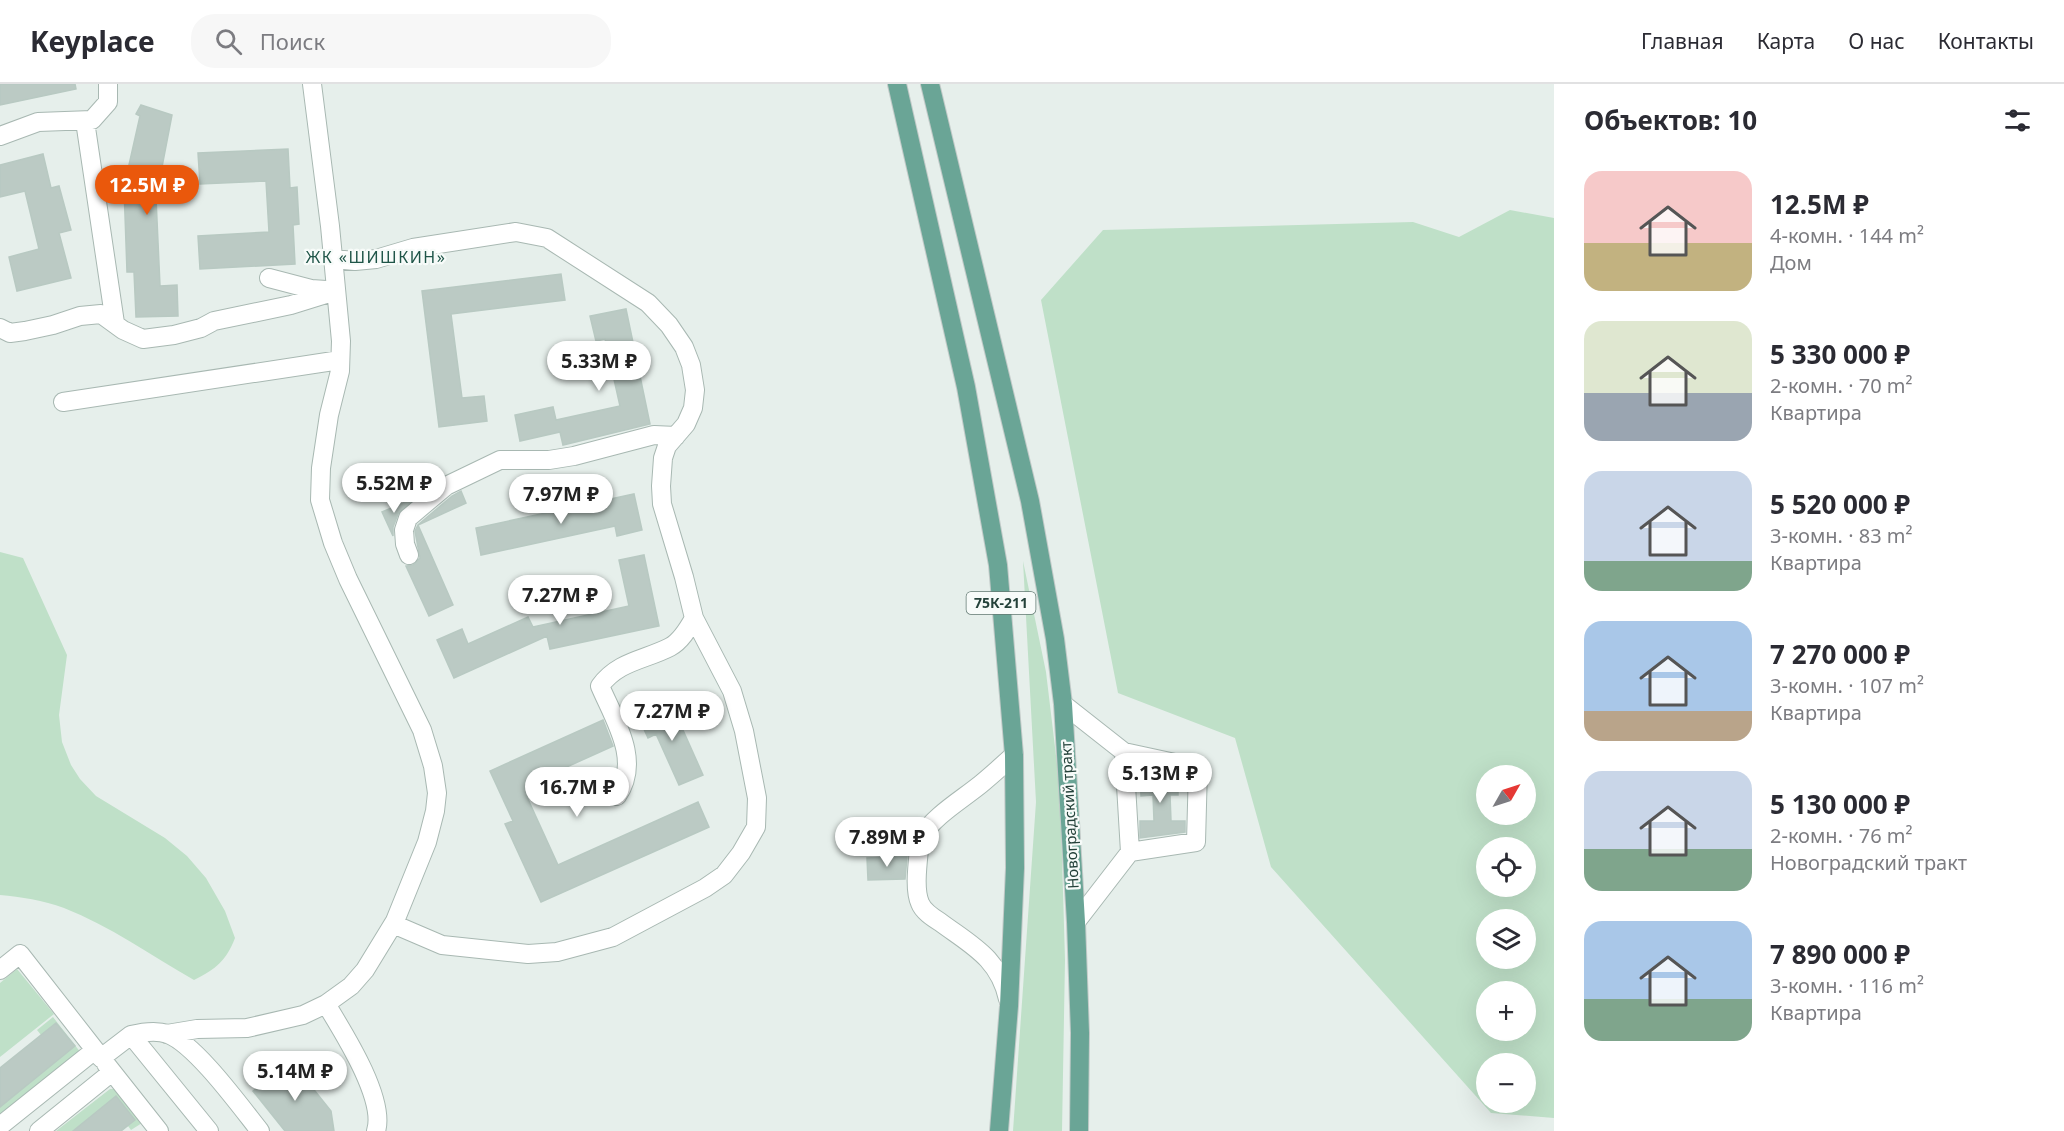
<!DOCTYPE html>
<html lang="ru">
<meta charset="utf-8">
<style>
:root{--surface:#fff;--page:#f7f7f7;--text:#2b2b33;--muted:#7c7c81;--line:#e1e1e2;--accent:#ea580c}
body{margin:0;font-family:"Noto Sans",sans-serif;background:var(--page);color:var(--text);height:100vh;display:flex;flex-direction:column;font-size:22px;white-space:nowrap}
*{box-sizing:border-box;margin:0}
p{font-size:20px;color:var(--muted)}
.icon{flex:none;width:33px;height:33px;fill:none;stroke:currentColor;stroke-width:2;stroke-linecap:round;stroke-linejoin:round}
.map{position:relative;flex:1;overflow:hidden}
.drawer{display:flex;flex-direction:column;background:var(--surface);width:510px}
.drawer>*{flex:none}
.needle{width:39px;rotate:51deg}
.tools{position:absolute;left:1476px;top:681px;display:grid;gap:12px}
.tools a{display:grid;place-items:center;width:60px;height:60px;border-radius:50%;background:var(--surface);box-shadow:0 6px 24px #0002;font-size:30px}
.price{position:absolute;translate:-50% -51px;padding:0 14px;border-radius:21px;background:#fff;color:#222;font-size:20px;line-height:39px;filter:drop-shadow(0 2px 3px #0008)}
.price::after{content:'';position:absolute;left:50%;top:36px;width:18px;height:14px;margin-left:-9px;background:inherit;clip-path:polygon(0 0,100% 0,50% 100%)}
.price.selected{background:var(--accent);color:#fff}
ul{padding:0;list-style:none}
li{display:flex;align-items:center;gap:18px;height:150px;padding:0 30px}
li span{display:grid;place-items:center;flex:none;width:168px;height:120px;border-radius:18px;color:#555}
li>.icon{margin-inline-start:auto}
span .icon{width:72px;height:72px;fill:#fffc;stroke-width:1}
li b{font-size:26px}
h2{display:flex;justify-content:space-between;align-items:center;height:72px;padding:0 30px;font-size:26px}
header{display:flex;align-items:center;gap:36px;box-sizing:border-box;height:84px;padding:0 30px;background:var(--surface);border-bottom:2px solid var(--line)}
header strong{font-size:28px}
nav{display:flex;gap:33px;margin-inline-start:auto;font-size:21px}
.search{width:420px;height:54px;background:var(--page);display:flex;align-items:center;gap:15px;box-sizing:border-box;padding:0 21px;border-radius:24px;color:var(--muted);font-size:22px}
main{display:flex;flex:1;min-height:0}
.map>svg:first-child{display:block}
.green{fill:#bfe0c8;fill-rule:evenodd}
.building{fill:#bbcac4;stroke:#b8c9c2;stroke-width:1.5}
.lines{fill:none;stroke-linecap:round;stroke-linejoin:round}
.minor-casing{stroke:#a8b8b2;stroke-width:20}
.major-casing{stroke:#c2cac8;stroke-width:20}
.minor{stroke:#fff;stroke-width:18}
.major{stroke:#6aa596;stroke-width:18}
.labels{text-anchor:middle;stroke-width:4.5;stroke-linejoin:round;paint-order:stroke}
.shield{fill:#f7fbf9;stroke:#637a73;stroke-width:1.5}
.shield-label{font-size:14px;font-weight:bold;fill:#24423a}
.street-label{font-size:15px;fill:#24423a;stroke:#f7fbf9}
.neighbourhood-label{font-size:16px;letter-spacing:1.5px;fill:#1f5548;stroke:#f7fbf9}
</style>
<header>
<strong>Keyplace</strong>
<div class="search"><svg class="icon" aria-label="search" viewBox="0 0 24 24"><circle cx="10" cy="10" r="6"/><path d="M15 15l6 6"/></svg>Поиск</div>
<nav><a>Главная</a><a>Карта</a><a>О нас</a><a>Контакты</a></nav>
</header>
<main>
<div class="map">
<svg width="1554" height="1047" viewBox="0 0 1554 1047">
<rect width="100%" height="100%" fill="#e6efeb"/>
<path class="green" d="M1510 126 1554 134V1034L1491 1029 1271 783 1235 654 1118 609 1041 216 1103 146 1413 138 1459 153ZM1486 692H1526V730H1486ZM1486 764H1526V802H1486ZM1486 836H1526V874H1486ZM1486 908H1526V946H1486ZM1486 980H1526V1018H1486Z
M0 468 23 474 67 571 59 631 62 658 71 681 80 695 96 712 165 754 187 772 206 794 225 827 235 854C226 877 216 885 194 896 152 872 110 842 64 824 43 816 21 813 0 811Z
M1023 477 1046 588 1060 705 1065 876 1062 1047H1013L1036 718Z
M17 885 54 930 0 973V899Z
M53 933 81 969 0 1037V1023L74 962 56 939 41 951 37 946Z
M110 1005H116L142 1039 131 1046 128 1042 134 1036 115 1013 73 1047H56Z"/>
<path class="building" d="M0 0H75L76 5 0 21Z
M141 21 172 31 156 114 160 202 177 201 178 232 136 233 134 188H127L124 103 140 32 136 30Z
M288 65 290 104 297 103 299 140 293 141 295 180 200 185 198 152 269 148 266 97 200 100 198 69Z
M43 70 51 104 59 102 71 146 59 149 71 194 17 207 9 173 39 165 25 107 0 113V81Z
M561 190 565 216 451 230 462 314 484 312 487 337 439 343 422 207Z
M626 225 650 340 563 361 560 348 520 357 515 331 553 323 556 336 620 322 605 255 596 257 590 232Z
M461 407 466 419 418 441 453 521 429 532 406 482 413 481 420 474 415 447 418 441 452 412Z
M634 410 642 446 617 452 615 442 481 471 476 444Z
M415 414 398 430 393 443V452L382 428Z
M644 471 659 542 550 565 547 552 454 594 437 556 462 545 468 560 528 533 533 543 629 522 619 476Z
M670 617 703 691 679 701 656 650 648 654 638 632Z
M603 636 613 662 527 701 531 711 527 713 558 781 698 718 709 743 541 818 505 740 513 737 490 687Z
M1140 688H1162L1178 691V711H1170L1171 737H1185V748L1140 754V737H1154L1153 711 1141 712Z
M890 773H907L905 795 868 796 867 774Z
M56 939 75 962 0 1023V984Z
M291 977 331 1027 334 1047H285L253 1007Z
M116 1012 135 1036 121 1047H73Z"/>
<g class="lines">
<defs>
<path id="minor" d="M85 37 115 239
M0 52 38 38 92 36 108 18V0
M333 175 355 177 376 175 413 164 516 148 547 154 648 219 669 241 684 263 691 281 695 306 693 324 686 340 667 362 663 374 661 402 662 420 684 493 694 534C688 545 681 557 670 563 645 576 618 577 600 602 614 635 642 677 617 712
M269 194 311 205 326 206
M0 244 10 249 25 247 53 241 80 232 101 230 123 246 143 255 174 251 201 244 214 237 291 221 336 207
M63 318 340 276
M409 471 405 460 404 446 408 434 446 402 500 376H549L574 372 654 351 676 352
M1063 620 1124 668 1130 768 1076 838
M1124 668 1198 684 1196 758 1130 768
M393 840 442 861 528 870 557 868 613 853 705 804 724 791 741 769 756 743 757 714 744 647 732 607 694 534
M0 886 20 870 95 966
M1008 915C999 874 971 861 940 838 932 833 923 827 920 819 913 803 919 772 920 754 935 731 960 717 981 700 992 691 1003 681 1014 671
M326 920C343 948 386 1015 376 1047
M167 950 197 945 247 944 303 931 326 920 351 902 365 886 395 837 427 758 435 727 437 709 433 682 422 646 348 495 333 459 320 416 321 384 329 331 340 287 341 257 330 142 312 0
M131 951C143 948 156 946 168 950 196 961 240 1022 260 1047
M106 980 159 1047
M0 1042 95 966 101 974 131 951 209 1047
M39 1047 112 988"/>
<path id="major" d="M897 0 966 303 998 481 1014 671 1015 784 1009 922 999 1047
M930 0 1030 417 1055 555 1063 620 1076 838 1080 949 1079 1047"/>
</defs>
<use href="#minor" class="minor-casing"/>
<use href="#major" class="major-casing"/>
<use href="#minor" class="minor"/>
<use href="#major" class="major"/>
</g>
<g class="labels">
<rect class="shield" x="966.5" y="508" width="69" height="22" rx="4.5"/>
<g class="shield-label">
<text x="1001" y="524">75К-211</text>
</g>
<g class="street-label">
<text transform="translate(1070 731) rotate(-93)" y="5">Новоградский тракт</text>
</g>
<g class="neighbourhood-label">
<text x="376" y="179">ЖК «ШИШКИН»</text>
</g>
</g>
</svg>
<div class="tools">
<a><svg class="needle" viewBox="-14 -14 28 28"><path d="M0-13l5 13h-10z" fill="#e53935"/><path d="M0 13l5-13h-10z" fill="#7c7c81"/></svg></a>
<a><svg class="icon" aria-label="locate" viewBox="0 0 24 24"><circle cx="12" cy="12" r="6"/><path d="M12 2v4M12 18v4M2 12h4M18 12h4"/></svg></a>
<a><svg class="icon" aria-label="layers" viewBox="0 0 24 24"><path d="M12 4l9 5-9 5-9-5zM3 14l9 5 9-5"/></svg></a>
<a>+</a>
<a>−</a>
</div>
<b class="price selected" style="left:147px;top:132px">12.5M ₽</b>
<b class="price" style="left:599px;top:308px">5.33M ₽</b>
<b class="price" style="left:394px;top:430px">5.52M ₽</b>
<b class="price" style="left:561px;top:441px">7.97M ₽</b>
<b class="price" style="left:560px;top:542px">7.27M ₽</b>
<b class="price" style="left:672px;top:658px">7.27M ₽</b>
<b class="price" style="left:1160px;top:720px">5.13M ₽</b>
<b class="price" style="left:577px;top:734px">16.7M ₽</b>
<b class="price" style="left:887px;top:784px">7.89M ₽</b>
<b class="price" style="left:295px;top:1018px">5.14M ₽</b>
</div>
<section class="drawer">
<h2>Объектов: 10<svg class="icon" aria-label="filters" viewBox="0 0 24 24"><path d="M4 7h16M4 17h16"/><circle cx="9" cy="7" r="2"/><circle cx="15" cy="17" r="2"/></svg></h2>
<ul>
<li><span style="background:linear-gradient(#f6c9c9 60%,#c2b280 0)"><svg class="icon" aria-label="home" viewBox="0 0 24 24"><path d="M3 11l9-7 9 7M6 9v11h12V9"/></svg></span><div><b>12.5M ₽</b><p>4-комн. · 144 m²</p><p>Дом</p></div></li>
<li><span style="background:linear-gradient(#dfe7d0 60%,#9aa5b1 0)"><svg class="icon" aria-label="home" viewBox="0 0 24 24"><path d="M3 11l9-7 9 7M6 9v11h12V9"/></svg></span><div><b>5 330 000 ₽</b><p>2-комн. · 70 m²</p><p>Квартира</p></div></li>
<li><span style="background:linear-gradient(#c9d6e8 75%,#7fa58c 0)"><svg class="icon" aria-label="home" viewBox="0 0 24 24"><path d="M3 11l9-7 9 7M6 9v11h12V9"/></svg></span><div><b>5 520 000 ₽</b><p>3-комн. · 83 m²</p><p>Квартира</p></div></li>
<li><span style="background:linear-gradient(#a9c7e8 75%,#b9a48a 0)"><svg class="icon" aria-label="home" viewBox="0 0 24 24"><path d="M3 11l9-7 9 7M6 9v11h12V9"/></svg></span><div><b>7 270 000 ₽</b><p>3-комн. · 107 m²</p><p>Квартира</p></div></li>
<li><span style="background:linear-gradient(#c9d6e8 65%,#7fa58c 0)"><svg class="icon" aria-label="home" viewBox="0 0 24 24"><path d="M3 11l9-7 9 7M6 9v11h12V9"/></svg></span><div><b>5 130 000 ₽</b><p>2-комн. · 76 m²</p><p>Новоградский тракт</p></div></li>
<li><span style="background:linear-gradient(#a9c7e8 65%,#7fa58c 0)"><svg class="icon" aria-label="home" viewBox="0 0 24 24"><path d="M3 11l9-7 9 7M6 9v11h12V9"/></svg></span><div><b>7 890 000 ₽</b><p>3-комн. · 116 m²</p><p>Квартира</p></div></li>
</ul>
</section>
</main>
